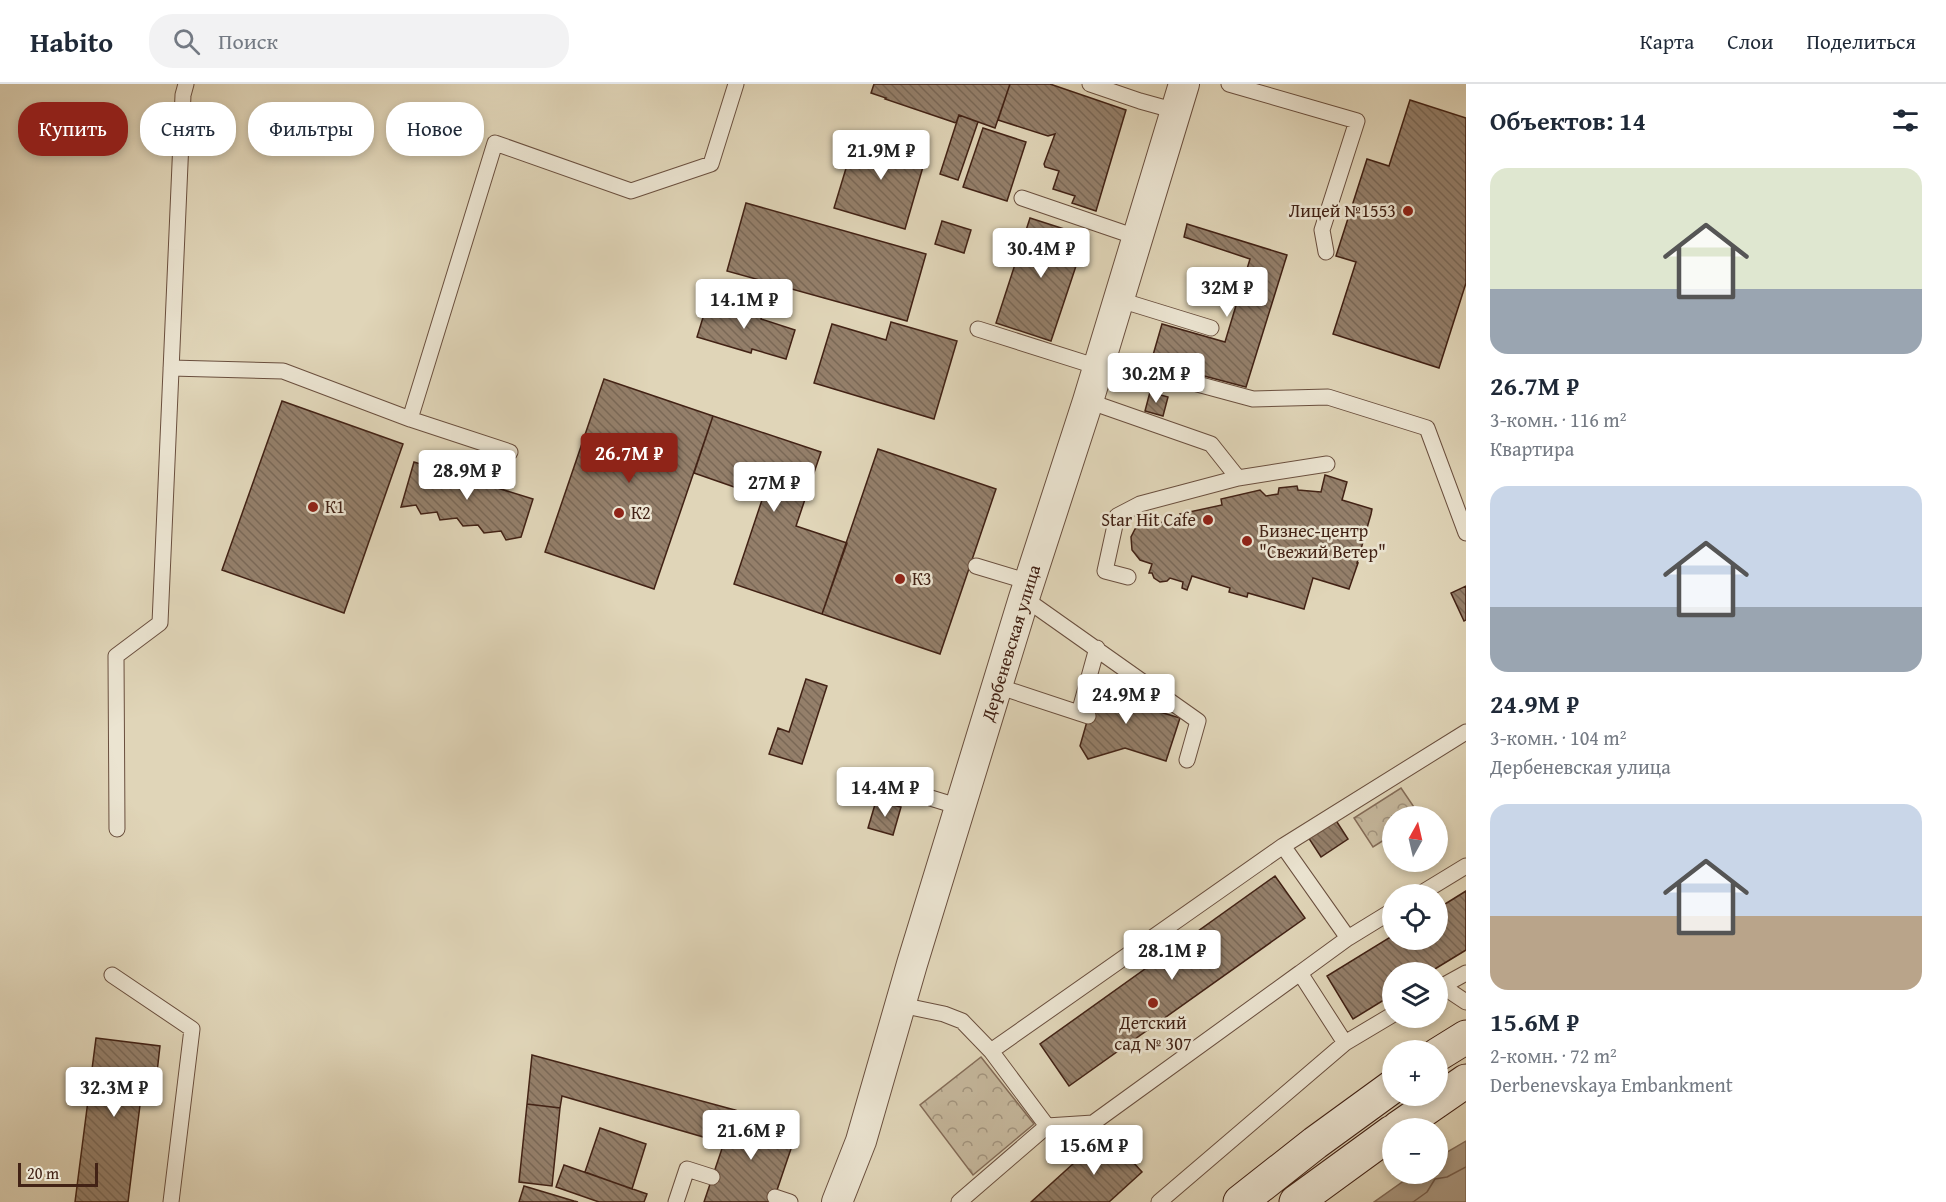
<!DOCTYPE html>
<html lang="ru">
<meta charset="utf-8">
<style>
:root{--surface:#fff;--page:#f2f2f3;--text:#1f2937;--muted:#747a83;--line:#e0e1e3;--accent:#8f2418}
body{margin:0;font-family:"Gentium Book Plus",serif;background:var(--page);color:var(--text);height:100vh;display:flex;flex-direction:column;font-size:22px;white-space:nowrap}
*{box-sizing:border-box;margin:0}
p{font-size:20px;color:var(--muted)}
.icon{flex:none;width:33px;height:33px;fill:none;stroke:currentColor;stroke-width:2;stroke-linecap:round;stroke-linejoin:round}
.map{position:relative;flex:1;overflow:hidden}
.sheet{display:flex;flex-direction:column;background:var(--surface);width:480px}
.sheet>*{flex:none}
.top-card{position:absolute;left:18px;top:18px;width:570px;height:54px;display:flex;gap:12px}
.needle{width:39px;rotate:8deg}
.controls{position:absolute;left:1382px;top:722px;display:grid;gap:12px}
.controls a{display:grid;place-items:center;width:66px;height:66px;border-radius:50%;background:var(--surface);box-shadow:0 3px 9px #0003;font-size:30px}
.scale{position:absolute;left:18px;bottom:15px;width:80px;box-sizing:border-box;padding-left:6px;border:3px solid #422215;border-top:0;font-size:16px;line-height:21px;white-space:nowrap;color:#422215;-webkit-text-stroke:4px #ebe4d1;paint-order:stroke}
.price{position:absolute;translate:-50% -51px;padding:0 14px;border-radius:6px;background:#fff;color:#222;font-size:20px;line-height:39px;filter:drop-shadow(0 2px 3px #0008)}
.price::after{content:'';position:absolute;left:50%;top:36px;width:18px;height:14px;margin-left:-9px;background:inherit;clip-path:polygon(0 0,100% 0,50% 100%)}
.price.on{background:var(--accent);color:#fff}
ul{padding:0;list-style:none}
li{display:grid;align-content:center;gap:12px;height:318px;padding:0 24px}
li span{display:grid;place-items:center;height:186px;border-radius:18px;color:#555}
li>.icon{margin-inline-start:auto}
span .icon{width:108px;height:108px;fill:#fffc;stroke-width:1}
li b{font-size:26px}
h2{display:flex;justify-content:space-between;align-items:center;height:72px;padding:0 24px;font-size:26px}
.chip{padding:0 21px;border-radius:24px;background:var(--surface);box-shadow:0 3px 9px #0003;font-size:21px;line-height:54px}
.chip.on{background:var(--accent);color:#fff}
header{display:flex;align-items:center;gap:36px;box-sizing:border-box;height:84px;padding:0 30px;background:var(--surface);border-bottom:2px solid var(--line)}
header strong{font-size:28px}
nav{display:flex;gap:33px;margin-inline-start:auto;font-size:21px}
.search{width:420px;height:54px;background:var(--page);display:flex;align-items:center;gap:15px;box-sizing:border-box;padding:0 21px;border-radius:24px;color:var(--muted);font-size:22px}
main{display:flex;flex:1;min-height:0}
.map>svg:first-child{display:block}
.forest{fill:url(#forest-crowns);stroke:#846c58;stroke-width:1.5}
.water{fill:#aa9881;stroke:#806956;stroke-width:1.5}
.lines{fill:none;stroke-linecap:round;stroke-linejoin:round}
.shore{stroke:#765d4b;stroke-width:1.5}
.building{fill:url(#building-back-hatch);stroke:#422215;stroke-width:1.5}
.service-casing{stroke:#6a4f3e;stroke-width:17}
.minor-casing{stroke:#6a4f3e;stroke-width:32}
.secondary-casing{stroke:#422215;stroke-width:35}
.service{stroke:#ebe4d1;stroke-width:15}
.minor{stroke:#ebe4d1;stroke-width:30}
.secondary{stroke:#ebe4d1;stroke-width:33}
.poi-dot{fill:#8f2418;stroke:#ebe4d1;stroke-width:2}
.labels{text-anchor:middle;stroke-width:5;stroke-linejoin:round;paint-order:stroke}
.poi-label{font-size:18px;fill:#422215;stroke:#ebe4d1;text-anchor:start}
.street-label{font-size:18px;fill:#422215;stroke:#ebe4d1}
</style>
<header>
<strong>Habito</strong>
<div class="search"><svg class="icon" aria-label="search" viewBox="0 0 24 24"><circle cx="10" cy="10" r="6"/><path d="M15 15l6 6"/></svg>Поиск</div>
<nav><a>Карта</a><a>Слои</a><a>Поделиться</a></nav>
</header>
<main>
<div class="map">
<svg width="1466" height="1118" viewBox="0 0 1466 1118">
<defs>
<pattern id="forest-crowns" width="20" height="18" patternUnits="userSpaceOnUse" patternTransform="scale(1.5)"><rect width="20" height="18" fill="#c5b79c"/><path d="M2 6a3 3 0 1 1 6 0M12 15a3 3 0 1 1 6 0" fill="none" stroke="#a2947e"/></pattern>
<pattern id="building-back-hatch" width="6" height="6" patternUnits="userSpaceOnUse" patternTransform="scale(1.5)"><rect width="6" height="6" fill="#947f6a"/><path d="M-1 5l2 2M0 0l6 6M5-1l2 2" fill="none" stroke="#7a6856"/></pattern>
</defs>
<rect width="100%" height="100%" fill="#e0d5b8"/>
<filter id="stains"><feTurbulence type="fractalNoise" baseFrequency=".00333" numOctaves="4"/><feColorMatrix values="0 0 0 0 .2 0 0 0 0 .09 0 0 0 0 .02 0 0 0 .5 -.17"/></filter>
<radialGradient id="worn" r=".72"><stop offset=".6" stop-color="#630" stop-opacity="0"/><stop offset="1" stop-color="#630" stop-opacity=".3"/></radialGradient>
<path class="forest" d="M1401 704 1420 732H1392V751L1373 763 1354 734Z
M981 973 1034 1040 973 1091 920 1021Z"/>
<path class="water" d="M1466 1057V1118H1374L1415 1089H1437V1074Z"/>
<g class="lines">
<path class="shore" d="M1413 1118 1427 1108 1435 1095 1447 1093 1466 1083"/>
</g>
<path class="building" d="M874 0H1010L995 44 959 31 956 39 885 15 886 14 871 9Z
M1010 0H1050L1126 26 1096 127 1072 119 1075 112 1053 105 1059 87 1045 83 1044 80 1055 50 1048 52 998 36Z
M1410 16 1466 34V199L1439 284 1333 250 1356 178 1336 172 1367 75 1389 82Z
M959 31 978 38 958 96 940 90Z
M983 44 1026 58 1007 117 963 103Z
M857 48 927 69 905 145 834 124Z
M746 119 926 170 907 237 727 187Z
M1030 134 1086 152 1051 257 996 239Z
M942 137 971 146 964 169 935 160Z
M1187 140 1287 171 1246 303 1151 278 1162 240 1225 258 1250 175 1184 153Z
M709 214 762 230 761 235 795 246 786 275 752 265 751 269 697 253Z
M891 238 957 257 934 335 814 299 832 240 886 256Z
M604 295 713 332 654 505 545 468Z
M1150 308 1168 313 1163 332 1145 327Z
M282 317 403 360 344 529 222 486Z
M713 332 821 368 796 442 847 459 822 530 734 500 763 413 694 389Z
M878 365 996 405 940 570 822 530Z
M414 378 533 415 521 453 506 456 501 447 484 449 478 441 463 442 457 434 440 436 437 428 421 430 416 421 401 423Z
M1325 391 1347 398 1342 416 1372 425 1371 430 1357 479H1358L1349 505 1313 494 1304 525 1248 509 1247 513 1229 508 1230 504 1192 492 1187 506 1182 504 1183 498 1170 494 1167 497 1160 498 1154 494 1152 489H1149L1152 480 1140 476 1132 466 1131 453 1135 445 1143 440 1146 439 1147 442 1153 439 1155 442 1164 437 1167 441 1182 433 1180 430 1222 421 1221 415 1260 406 1266 412 1278 410 1279 404 1297 402 1298 406 1321 408Z
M1466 502V536L1464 537 1451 509Z
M806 595 827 602 802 680 769 670 778 644 789 648Z
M1118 595 1140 622 1180 634 1166 677 1125 664 1088 675 1080 662 1098 599Z
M876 717 901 723 893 751 868 744Z
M1335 735 1348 755 1321 773 1308 753Z
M1275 792 1305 834 1069 1002 1040 960Z
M1466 807V866L1430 888H1392V911L1353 935 1327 892 1392 852V855H1437V825Z
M96 954 160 962 155 1006 142 1005 128 1118H75Z
M532 971 735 1026 724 1059 562 1012 560 1024 527 1020Z
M527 1020 560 1024 552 1102 519 1098Z
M735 1026 797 1047 773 1118H704Z
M600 1044 646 1060 632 1105 585 1088Z
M1107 1049 1142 1088 1109 1118H1031Z
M564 1081 647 1110 644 1118H599L556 1103Z
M524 1102 574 1117 578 1118H519Z"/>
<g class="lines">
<defs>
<path id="service" d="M1090 0 1140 17 1176 27
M1229 0 1357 37 1322 146 1326 168
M1022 114 1139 154
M1120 216 1211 244
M978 245 1098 283
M1101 274 1253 315 1328 313 1427 344 1466 449
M171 284 283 287 410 335
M1088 317 1211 360 1238 394 1327 380
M510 368 410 335 495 59 631 107 711 80 736 0
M976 482 1029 498
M1128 493 1105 487 1117 432 1140 420 1238 394
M1024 514 1198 637 1187 676
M997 602 1088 632
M1079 629 1097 564
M898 704 960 723
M117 745 116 572 160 539 183 11 186 0
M1283 762 1466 648
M1420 810 1466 782
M112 891 192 945 171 1118
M1442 902 1466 918
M1437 905 1466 889
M901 921 944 930 962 937 991 967 1047 1042 1093 1039 1300 889
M1345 959 1300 889 1348 854 1392 827
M991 967 1283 762 1348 854
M775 1113 790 1118
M676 1118 687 1085 712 1093
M959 1118 1047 1042
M1159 1118 1345 959 1392 931"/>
<path id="minor" d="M837 1118 861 1057 912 880 1024 514 1088 317 1184 0"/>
<path id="secondary" d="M1437 971 1466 953
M1398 1044 1466 997
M1240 1118 1315 1059 1392 1003
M1296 1118 1392 1048"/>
</defs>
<use href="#service" class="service-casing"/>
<use href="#minor" class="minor-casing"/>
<use href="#secondary" class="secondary-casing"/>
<use href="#service" class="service"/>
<use href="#minor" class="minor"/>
<use href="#secondary" class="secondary"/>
</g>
<g class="poi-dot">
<circle cx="1408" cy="127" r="6"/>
<circle cx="313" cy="423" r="6"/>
<circle cx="619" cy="429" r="6"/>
<circle cx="1208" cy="436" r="6"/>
<circle cx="1247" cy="457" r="6"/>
<circle cx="900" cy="495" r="6"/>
<circle cx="1153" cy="919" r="6"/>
</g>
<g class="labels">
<g class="poi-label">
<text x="1396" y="133" text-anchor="end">Лицей №1553</text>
<text x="325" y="429">К1</text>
<text x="631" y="435">К2</text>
<text x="1196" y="442" text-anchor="end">Star Hit Cafe</text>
<text x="1259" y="453">Бизнес-центр<tspan x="1259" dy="21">"Свежий Ветер"</tspan></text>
<text x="912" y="501">К3</text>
<text x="1153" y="945" text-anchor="middle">Детский<tspan x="1153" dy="21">сад № 307</tspan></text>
</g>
<g class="street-label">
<text transform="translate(1011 559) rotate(-73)" y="6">Дербеневская улица</text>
</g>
</g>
<rect width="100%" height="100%" filter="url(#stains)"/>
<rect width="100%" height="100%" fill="url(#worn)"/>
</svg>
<div class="controls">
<a><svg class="needle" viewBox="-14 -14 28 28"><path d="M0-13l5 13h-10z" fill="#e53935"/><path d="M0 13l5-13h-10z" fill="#747a83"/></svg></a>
<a><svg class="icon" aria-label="locate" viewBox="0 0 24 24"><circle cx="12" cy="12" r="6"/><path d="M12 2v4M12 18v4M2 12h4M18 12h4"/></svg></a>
<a><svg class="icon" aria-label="layers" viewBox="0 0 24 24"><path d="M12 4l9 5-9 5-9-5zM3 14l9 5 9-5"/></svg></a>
<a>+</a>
<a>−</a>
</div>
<div class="scale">20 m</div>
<b class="price" style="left:881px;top:97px">21.9M ₽</b>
<b class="price" style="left:1041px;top:195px">30.4M ₽</b>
<b class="price" style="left:1227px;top:234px">32M ₽</b>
<b class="price" style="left:744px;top:246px">14.1M ₽</b>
<b class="price" style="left:1156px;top:320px">30.2M ₽</b>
<b class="price on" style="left:629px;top:400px">26.7M ₽</b>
<b class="price" style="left:467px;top:417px">28.9M ₽</b>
<b class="price" style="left:774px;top:429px">27M ₽</b>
<b class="price" style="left:1126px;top:641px">24.9M ₽</b>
<b class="price" style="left:885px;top:734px">14.4M ₽</b>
<b class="price" style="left:1172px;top:897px">28.1M ₽</b>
<b class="price" style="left:114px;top:1034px">32.3M ₽</b>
<b class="price" style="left:751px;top:1077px">21.6M ₽</b>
<b class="price" style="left:1094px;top:1092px">15.6M ₽</b>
<div class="top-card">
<a class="chip on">Купить</a>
<a class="chip">Снять</a>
<a class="chip">Фильтры</a>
<a class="chip">Новое</a>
</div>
</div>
<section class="sheet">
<h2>Объектов: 14<svg class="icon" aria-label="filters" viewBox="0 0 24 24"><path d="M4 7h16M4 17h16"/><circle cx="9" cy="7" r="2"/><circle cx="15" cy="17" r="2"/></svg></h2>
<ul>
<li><span style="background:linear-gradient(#dfe7d0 65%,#9aa5b1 0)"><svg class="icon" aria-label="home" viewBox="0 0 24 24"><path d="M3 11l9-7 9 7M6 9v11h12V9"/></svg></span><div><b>26.7M ₽</b><p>3-комн. · 116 m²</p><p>Квартира</p></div></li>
<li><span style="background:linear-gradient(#c9d6e8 65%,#9aa5b1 0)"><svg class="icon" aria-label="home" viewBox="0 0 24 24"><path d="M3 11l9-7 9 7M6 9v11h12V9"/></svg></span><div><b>24.9M ₽</b><p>3-комн. · 104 m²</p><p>Дербеневская улица</p></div></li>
<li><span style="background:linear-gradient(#c9d6e8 60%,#b9a48a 0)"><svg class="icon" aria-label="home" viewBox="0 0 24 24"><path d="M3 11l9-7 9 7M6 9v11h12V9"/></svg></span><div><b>15.6M ₽</b><p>2-комн. · 72 m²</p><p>Derbenevskaya Embankment</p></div></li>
</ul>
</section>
</main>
